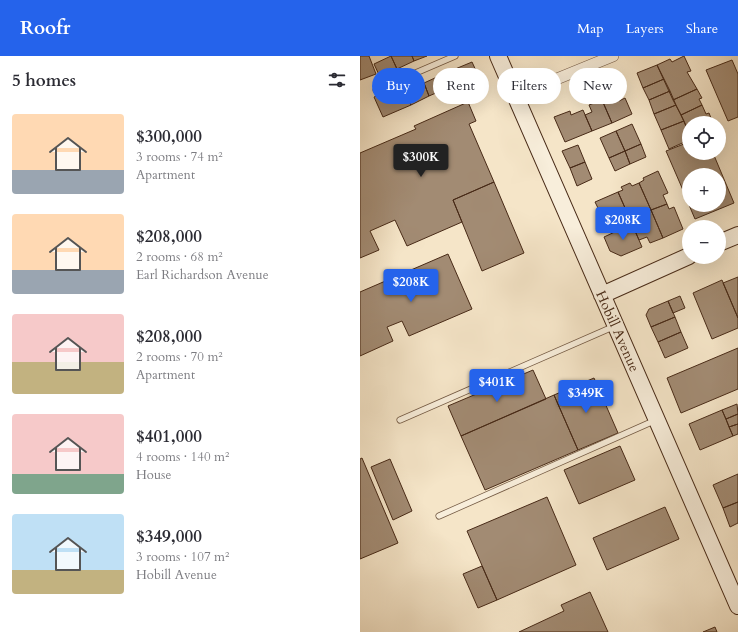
<!DOCTYPE html>
<meta charset="utf-8">
<style>
:root{--surface:#fff;--page:#f2f2f3;--text:#2b2b33;--muted:#7c7c81;--accent:#2563eb}
body{margin:0;font-family:Cardo,serif;background:var(--page);color:var(--text);height:100vh;display:flex;flex-direction:column;font-size:15px;white-space:nowrap}
*{box-sizing:border-box;margin:0}
p{font-size:13px;color:var(--muted)}
.icon{flex:none;width:22px;height:22px;fill:none;stroke:currentColor;stroke-width:2;stroke-linecap:round;stroke-linejoin:round}
.map{position:relative;flex:1;overflow:hidden}
.details{display:flex;flex-direction:column;background:var(--surface);width:360px}
.details>*{flex:none}
.guide{position:absolute;left:12px;top:12px;width:306px;height:36px;display:flex;gap:8px}
.buttons{position:absolute;left:322px;top:60px;display:grid;gap:8px}
.buttons a{display:grid;place-items:center;width:44px;height:44px;border-radius:50%;background:var(--surface);box-shadow:0 4px 16px #0002;font-size:20px}
.price{position:absolute;translate:-50% -34px;padding:0 9px;border-radius:4px;background:var(--accent);color:#fff;font-size:13px;line-height:26px;filter:drop-shadow(0 1px 2px #0008)}
.price::after{content:'';position:absolute;left:50%;top:24px;width:12px;height:9px;margin-left:-6px;background:inherit;clip-path:polygon(0 0,100% 0,50% 100%)}
.price.active{background:#222;color:#fff}
ul{padding:0;list-style:none}
li{display:flex;align-items:center;gap:12px;height:100px;padding:0 12px}
li span{display:grid;place-items:center;flex:none;width:112px;height:80px;border-radius:4px;color:#555}
li>.icon{margin-inline-start:auto}
span .icon{width:48px;height:48px;fill:#fffc;stroke-width:1}
li b{font-size:17px}
h2{display:flex;justify-content:space-between;align-items:center;height:48px;padding:0 12px;font-size:17px}
.tag{padding:0 14px;border-radius:18px;background:var(--surface);box-shadow:0 4px 16px #0002;font-size:14px;line-height:36px}
.tag.active{background:var(--accent);color:#fff}
header{display:flex;align-items:center;gap:24px;box-sizing:border-box;height:56px;padding:0 20px;background:var(--accent);color:#fff}
header strong{font-size:19px}
nav{display:flex;gap:22px;margin-inline-start:auto;font-size:14px}
main{display:flex;flex:1;min-height:0}
.map>svg:first-child{display:block}
.building{fill:#a28b73;stroke:#482a17}
.lines{fill:none;stroke-linecap:round;stroke-linejoin:round}
.lane-casing{stroke:#735943;stroke-width:7}
.street-casing{stroke:#735943;stroke-width:12}
.secondary-casing{stroke:#482a17;stroke-width:18}
.lane{stroke:#f8eedb;stroke-width:5.5}
.street{stroke:#f8eedb;stroke-width:11}
.secondary{stroke:#f8eedb;stroke-width:16}
.labels{text-anchor:middle;stroke-width:3.5;stroke-linejoin:round;paint-order:stroke}
.street-label{font-size:14px;fill:#482a17;stroke:#f8eedb}
</style>
<header>
<strong>Roofr</strong>
<nav><a>Map</a><a>Layers</a><a>Share</a></nav>
</header>
<main>
<section class="details">
<h2>5 homes<svg class="icon" aria-label="filters" viewBox="0 0 24 24"><path d="M4 7h16M4 17h16"/><circle cx="9" cy="7" r="2"/><circle cx="15" cy="17" r="2"/></svg></h2>
<ul>
<li><span style="background:linear-gradient(#ffd9b3 70%,#9aa5b1 0)"><svg class="icon" aria-label="home" viewBox="0 0 24 24"><path d="M3 11l9-7 9 7M6 9v11h12V9"/></svg></span><div><b>$300,000</b><p>3 rooms · 74 m²</p><p>Apartment</p></div></li>
<li><span style="background:linear-gradient(#ffd9b3 70%,#9aa5b1 0)"><svg class="icon" aria-label="home" viewBox="0 0 24 24"><path d="M3 11l9-7 9 7M6 9v11h12V9"/></svg></span><div><b>$208,000</b><p>2 rooms · 68 m²</p><p>Earl Richardson Avenue</p></div></li>
<li><span style="background:linear-gradient(#f6c9c9 60%,#c2b280 0)"><svg class="icon" aria-label="home" viewBox="0 0 24 24"><path d="M3 11l9-7 9 7M6 9v11h12V9"/></svg></span><div><b>$208,000</b><p>2 rooms · 70 m²</p><p>Apartment</p></div></li>
<li><span style="background:linear-gradient(#f6c9c9 75%,#7fa58c 0)"><svg class="icon" aria-label="home" viewBox="0 0 24 24"><path d="M3 11l9-7 9 7M6 9v11h12V9"/></svg></span><div><b>$401,000</b><p>4 rooms · 140 m²</p><p>House</p></div></li>
<li><span style="background:linear-gradient(#bfe0f5 70%,#c2b280 0)"><svg class="icon" aria-label="home" viewBox="0 0 24 24"><path d="M3 11l9-7 9 7M6 9v11h12V9"/></svg></span><div><b>$349,000</b><p>3 rooms · 107 m²</p><p>Hobill Avenue</p></div></li>
</ul>
</section>
<div class="map">
<svg width="378" height="576" viewBox="0 0 378 576">
<rect width="100%" height="100%" fill="#f5e5c8"/>
<filter id="stains"><feTurbulence type="fractalNoise" baseFrequency=".005" numOctaves="4"/><feColorMatrix values="0 0 0 0 .2 0 0 0 0 .09 0 0 0 0 .02 0 0 0 .5 -.17"/></filter>
<radialGradient id="worn" r=".72"><stop offset=".6" stop-color="#630" stop-opacity="0"/><stop offset="1" stop-color="#630" stop-opacity=".3"/></radialGradient>
<path class="building" d="M0 0H9L16 18 0 24Z
M31 0H52L54 5 37 13Z
M31 0 37 13 20 21 14 8Z
M52 0H67L54 5Z
M324 0 331 15 327 16 337 33 313 44 297 9 310 3 312 6Z
M372 4 378 18V61L368 65 346 14Z
M112 6 118 19 94 29 88 16Z
M297 9 304 23 283 32 277 17Z
M88 16 94 29 69 40 64 27Z
M304 23 310 35 289 44 283 32Z
M64 27 69 40 51 49 45 36Z
M337 33 342 42 339 43 342 49 321 59 313 44Z
M310 35 316 49 294 58 289 44Z
M26 36 29 43 45 36 51 49 23 61 14 41Z
M256 38 259 45 265 42 272 58 252 67 242 44Z
M242 44 252 67 232 75 225 59 232 56 229 49Z
M108 46 116 65 109 68 134 126 93 144 102 166 47 190 35 164 10 175 19 194 0 202V97L56 73 54 70Z
M316 49 324 65 301 74 294 58Z
M342 49 346 58 349 57 353 67H329V77L321 59Z
M223 54 232 75 205 86 194 61 210 55 211 59Z
M324 65 329 77V84L309 93 301 74Z
M272 68 281 88 265 95 256 75Z
M256 75 265 95 249 102 240 82Z
M329 86V97H353L374 147 335 163 329 149H359V119H329V148L306 95Z
M281 88 286 101 270 108 265 95Z
M218 89 225 106 210 112 202 95Z
M265 95 270 108 255 115 249 102Z
M225 106 232 123 217 130 210 112Z
M298 115 308 137 303 139 307 148 291 154 279 127 284 124 283 122Z
M134 126 164 197 122 215 93 144Z
M270 127 272 130 279 127 291 154 270 163 258 136 263 134 261 131Z
M258 136 265 152 243 162 235 146Z
M307 148 309 153 314 151 323 173 303 182 291 154Z
M265 152 272 168 254 176 250 169 246 170 243 162Z
M291 154 303 182 290 187 287 181 279 184 270 163Z
M272 168 282 191 261 200 250 195 244 181Z
M88 198 112 253 49 280 42 265 27 271 33 285 0 300V236Z
M378 221V262L363 227Z
M362 224 378 262V272L352 283 333 237Z
M320 240 325 252 313 257 308 245Z
M308 245 315 261 291 271 286 259 289 253Z
M315 261 321 276 298 286 291 271Z
M321 276 328 292 305 302 298 286Z
M378 292V333L321 357 307 322Z
M173 314 186 343 101 380 88 350Z
M234 322 258 377 218 394 194 339Z
M194 339 218 394 125 434 101 380Z
M377 348 378 358 366 363 362 354Z
M362 354 373 380 340 394 329 368Z
M378 358V368L369 371 366 363Z
M378 368V378L373 380 369 371Z
M260 390 275 424 219 448 204 414Z
M2 402 38 487 0 503V403Z
M30 403 52 455 33 464 11 411Z
M378 418V446L363 452 353 429Z
M187 441 216 509 137 544 107 475Z
M378 446V467L370 471 363 452Z
M305 451 319 483 247 514 233 482Z
M122 510 137 544 118 552 103 518Z
M230 536 248 576H159L204 555 201 549Z
M355 571 357 576H343Z"/>
<g class="lines">
<defs>
<path id="lane" d="M16 34 95 0
M40 364 255 270
M79 460 296 364"/>
<path id="street" d="M155 40 253 0"/>
<path id="secondary" d="M138 0 378 550
M359 187 378 179
M242 239 329 200"/>
</defs>
<use href="#lane" class="lane-casing"/>
<use href="#street" class="street-casing"/>
<use href="#secondary" class="secondary-casing"/>
<use href="#lane" class="lane"/>
<use href="#street" class="street"/>
<use href="#secondary" class="secondary"/>
</g>
<g class="labels">
<g class="street-label">
<text transform="translate(258 275) rotate(66)" y="5">Hobill Avenue</text>
</g>
</g>
<rect width="100%" height="100%" filter="url(#stains)"/>
<rect width="100%" height="100%" fill="url(#worn)"/>
</svg>
<div class="buttons">
<a><svg class="icon" aria-label="locate" viewBox="0 0 24 24"><circle cx="12" cy="12" r="6"/><path d="M12 2v4M12 18v4M2 12h4M18 12h4"/></svg></a>
<a>+</a>
<a>−</a>
</div>
<b class="price active" style="left:61px;top:122px">$300K</b>
<b class="price" style="left:263px;top:185px">$208K</b>
<b class="price" style="left:51px;top:247px">$208K</b>
<b class="price" style="left:137px;top:347px">$401K</b>
<b class="price" style="left:226px;top:358px">$349K</b>
<div class="guide">
<a class="tag active">Buy</a>
<a class="tag">Rent</a>
<a class="tag">Filters</a>
<a class="tag">New</a>
</div>
</div>
</main>
